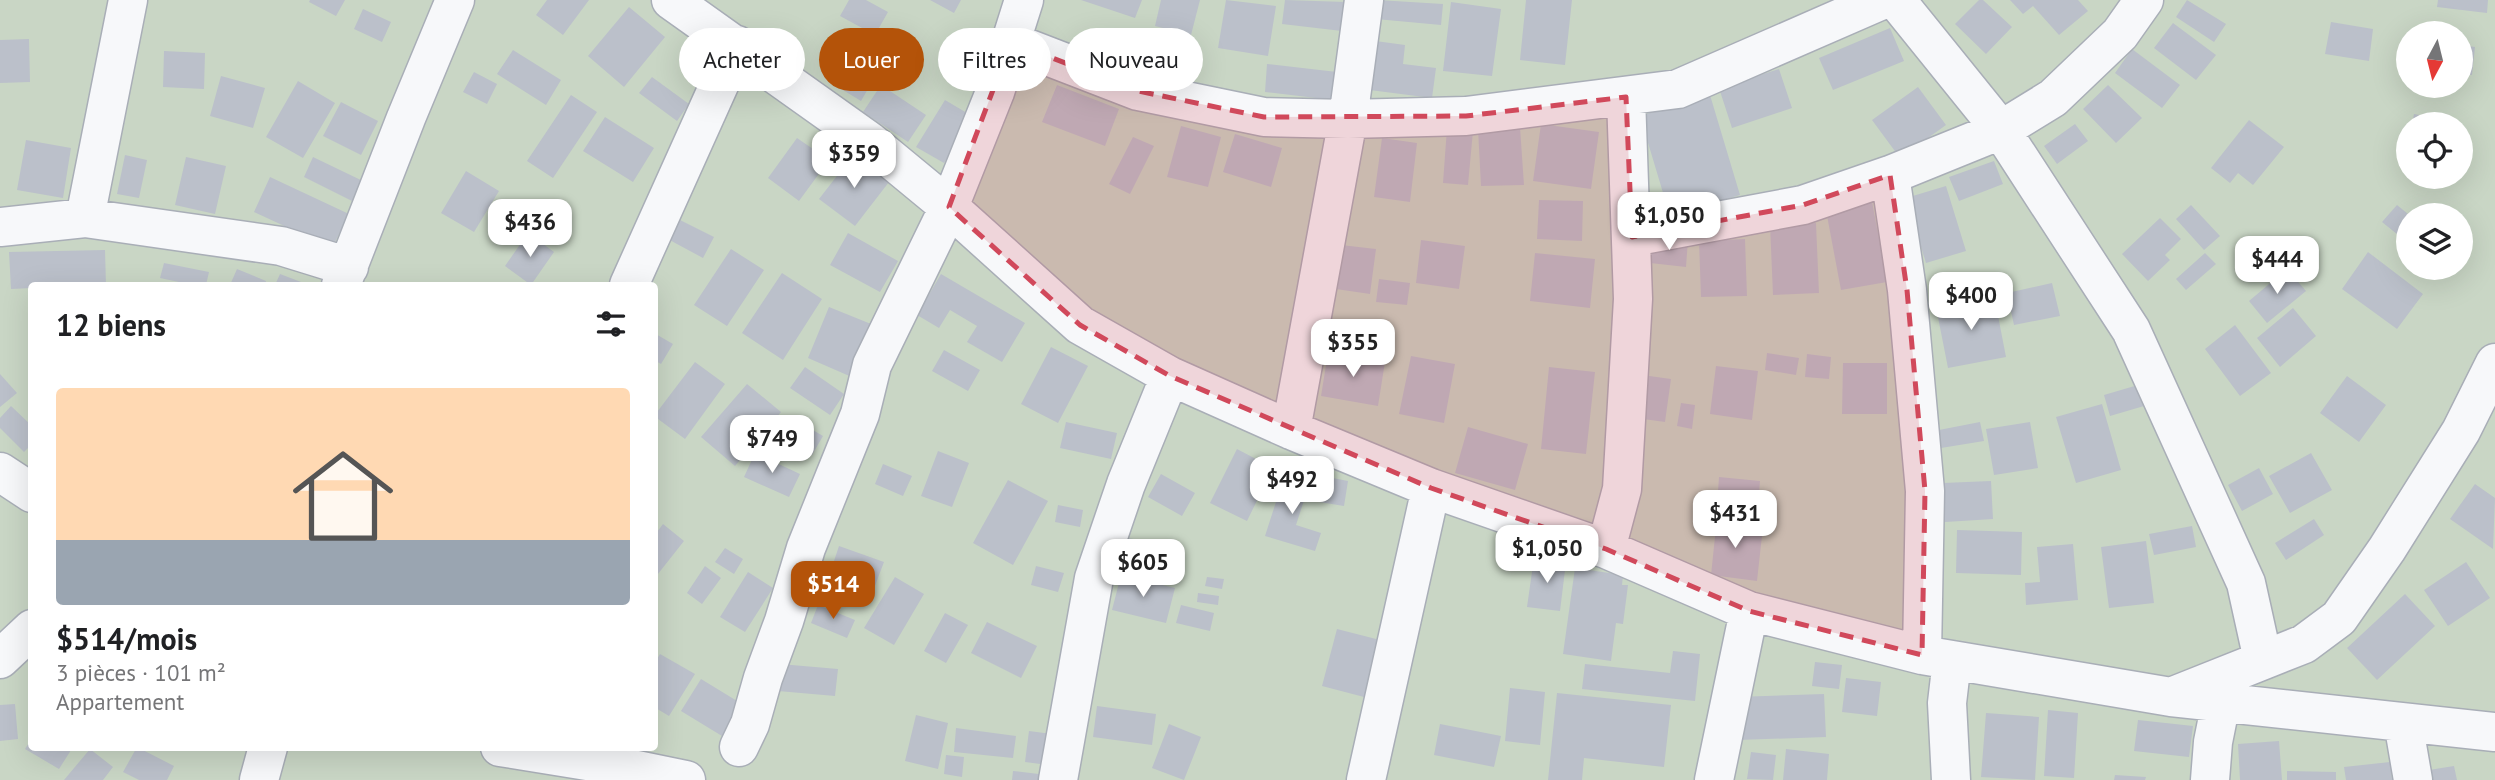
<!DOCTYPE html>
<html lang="fr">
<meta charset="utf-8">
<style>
:root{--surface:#fff;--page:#f6f6f6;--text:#202124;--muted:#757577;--line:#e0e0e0;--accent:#b45309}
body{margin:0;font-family:"PT Sans",sans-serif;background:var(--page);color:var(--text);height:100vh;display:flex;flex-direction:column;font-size:26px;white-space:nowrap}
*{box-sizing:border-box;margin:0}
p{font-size:23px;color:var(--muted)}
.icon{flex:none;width:38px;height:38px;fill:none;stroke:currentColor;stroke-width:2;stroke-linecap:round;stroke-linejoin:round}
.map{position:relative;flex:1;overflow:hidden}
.drawer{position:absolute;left:28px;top:282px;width:630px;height:469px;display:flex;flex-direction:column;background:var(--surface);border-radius:7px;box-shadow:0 7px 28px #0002}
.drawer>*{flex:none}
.guide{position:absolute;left:679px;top:28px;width:665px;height:63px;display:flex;gap:14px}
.needle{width:46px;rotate:187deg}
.fabs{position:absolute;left:2396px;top:21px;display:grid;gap:14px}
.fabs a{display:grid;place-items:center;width:77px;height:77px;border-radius:50%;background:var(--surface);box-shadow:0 7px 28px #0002;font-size:35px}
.price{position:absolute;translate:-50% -60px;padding:0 16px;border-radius:14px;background:#fff;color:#222;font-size:23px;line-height:46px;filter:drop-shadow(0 2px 4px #0008)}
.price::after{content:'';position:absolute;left:50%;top:42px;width:21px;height:16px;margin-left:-10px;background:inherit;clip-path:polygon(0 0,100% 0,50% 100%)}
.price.current{background:var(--accent);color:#fff}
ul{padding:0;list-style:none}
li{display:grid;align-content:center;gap:14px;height:371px;padding:0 28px}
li+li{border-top:2px solid var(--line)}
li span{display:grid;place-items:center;height:217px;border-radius:7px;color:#555}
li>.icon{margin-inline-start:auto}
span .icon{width:126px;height:126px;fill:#fffc;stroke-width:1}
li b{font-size:30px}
h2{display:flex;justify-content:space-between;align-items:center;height:84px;padding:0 28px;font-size:30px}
.chip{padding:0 24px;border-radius:32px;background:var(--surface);box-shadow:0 7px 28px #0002;font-size:24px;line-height:63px}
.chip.current{background:var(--accent);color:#fff}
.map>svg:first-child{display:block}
.green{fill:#c9d6c5;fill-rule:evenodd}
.building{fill:#bbc0ca}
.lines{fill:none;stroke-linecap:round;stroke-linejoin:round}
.street-casing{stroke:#a9aeb7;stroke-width:41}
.street{stroke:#f7f8fa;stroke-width:38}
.marked{fill:#d1495b;fill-opacity:0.2;stroke:#d1495b;stroke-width:5;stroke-dasharray:14 9;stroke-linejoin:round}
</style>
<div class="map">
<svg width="2495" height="780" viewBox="0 0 2495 780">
<rect width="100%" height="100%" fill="#e4e7ec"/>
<path class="green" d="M0 0H2495V780H0ZM2408 33H2460V86H2408ZM2408 124H2460V177H2408ZM2408 215H2460V268H2408ZM32 285H654V747H32Z"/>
<path class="building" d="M310 0H345L336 16 309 2Z
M547 0H589L563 35 536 15Z
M849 0H866L888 12 875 35 840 16Z
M930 0H961L954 13Z
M1081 0H1142L1135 18Z
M1161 0H1200L1191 35 1155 26Z
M1226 0 1276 6 1268 56 1218 48Z
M1285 0 1346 2 1342 31 1282 24Z
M1378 0 1443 4 1441 25 1376 19Z
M1526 0H1572L1565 65 1520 60Z
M1979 0H1983L2012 27 1986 54 1955 24Z
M2010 0H2078L2088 11 2059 35 2033 6 2023 14Z
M2187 0 2226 24 2214 42 2176 17Z
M2438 0H2488L2487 13 2437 7Z
M1451 2 1501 9 1492 76 1443 71Z
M629 7 665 37 624 87 588 56Z
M363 9 391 22 382 42 354 29Z
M2331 22 2373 29 2369 61 2325 54Z
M2173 23 2216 55 2196 80 2154 48Z
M1890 28 1904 61 1833 90 1819 58Z
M29 39 30 82 0 83V40Z
M1368 40 1405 45 1403 64 1436 68 1432 98 1362 89Z
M2460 45 2475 47 2472 75 2460 73Z
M2132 49 2180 85 2162 108 2115 73Z
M513 50 561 80 546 105 497 74Z
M164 51 205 53 204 89 163 87Z
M1267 64 1337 72 1333 100 1265 92Z
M849 69 872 82 861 101 838 87Z
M1779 69 1792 108 1732 128 1719 88Z
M474 72 497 84 487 104 463 92Z
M221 76 265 88 253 128 210 116Z
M652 77 689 104 677 121 639 93Z
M298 81 335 103 303 158 266 137Z
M881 85 926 115 908 142 863 112Z
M1057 85 1119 109 1105 146 1042 122Z
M2108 85 2142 118 2116 143 2083 109Z
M2414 86H2441L2439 96 2414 90Z
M1918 87 1946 125 1900 158 1872 120Z
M571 95 597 112 553 178 527 161Z
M1710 95 1740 195 1670 216 1640 116Z
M945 100 972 116 944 163 916 147Z
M341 102 378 121 361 155 323 136Z
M2414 114 2445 120 2444 124H2412Z
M605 117 654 148 633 182 583 151Z
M2249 120 2284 147 2253 185 2238 173 2230 183 2211 168Z
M1541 124 1599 132 1591 189 1533 181Z
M2075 124 2088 141 2057 164 2044 146Z
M1181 126 1221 137 1208 187 1167 177Z
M1520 127 1524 185 1481 186 1478 129Z
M1447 128 1473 131 1468 185 1443 183Z
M1235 134 1282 148 1271 187 1223 172Z
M1133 137 1154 146 1130 194 1109 184Z
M797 138 829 160 799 201 768 178Z
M1382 138 1417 143 1410 202 1374 197Z
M26 140 71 148 63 198 17 190Z
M854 154 889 182 855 226 819 199Z
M125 155 147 160 139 198 117 194Z
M186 157 226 166 215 214 175 205Z
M313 157 367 183 356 203 304 177Z
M1994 161 2003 184 1959 201 1949 177Z
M466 171 499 191 474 232 441 213Z
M270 177 349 214 332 248 254 212Z
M1946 186 1966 251 1926 263 1906 198Z
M1871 196 1887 282 1841 290 1825 205Z
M1539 200 1583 201 1582 241 1537 239Z
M2191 205 2220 236 2204 250 2176 219Z
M2397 205 2408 214V243L2382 222Z
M674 217 714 237 703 258 664 237Z
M2160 218 2181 239 2165 255 2170 260 2148 281 2122 254Z
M1816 223 1819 293 1773 295 1770 225Z
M528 233 554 252 531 285 505 266Z
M848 233 898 261 880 292 830 265Z
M1653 236 1688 240 1686 267 1650 263Z
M1745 239 1747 296 1701 297 1699 241Z
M1421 240 1465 246 1459 289 1416 283Z
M1341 245 1376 249 1370 294 1336 289Z
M731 249 764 270 727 326 694 305Z
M105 250 106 285H32V288L11 289 9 252Z
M2368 252 2423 294 2397 329 2342 289Z
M1535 253 1595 259 1590 308 1530 301Z
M2205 253 2216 264 2186 290 2176 279Z
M164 263 209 272 206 285H193L160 278Z
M237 269 266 281 265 285H230Z
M2287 269 2306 291 2267 323 2249 301Z
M782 273 822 299 783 360 742 333Z
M280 274 301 282 300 285H275Z
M941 274 1025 323 1002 362 967 342 977 326 950 310 939 328 917 315Z
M1379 279 1410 283 1407 305 1376 302Z
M2052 283 2060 316 2014 325 2007 293Z
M1994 295 2006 357 1948 368 1936 307Z
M829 307 876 326 854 378 808 358Z
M2293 308 2316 336 2280 367 2257 338Z
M2235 325 2271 373 2240 396 2205 349Z
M654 333 673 344 661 364 654 360Z
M1051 347 1088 366 1058 423 1021 404Z
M944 350 980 370 968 391 932 371Z
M1328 353 1385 362 1378 406 1321 396Z
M1767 353 1799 358 1796 375 1765 370Z
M1807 354 1831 357 1829 379 1805 377Z
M1411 356 1455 364 1444 423 1399 414Z
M695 362 725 384 685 439 654 416Z
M1843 363H1887V414H1842Z
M1716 366 1758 371 1752 420 1710 414Z
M805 367 844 394 830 415 790 388Z
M1549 367 1595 372 1586 454 1541 449Z
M0 374 17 393 0 407Z
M1635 374 1671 379 1665 422 1629 417Z
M2347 376 2386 405 2359 442 2320 413Z
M747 384 781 412 735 466 701 437Z
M2138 385 2144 406 2110 416 2104 395Z
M1681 403 1695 405 1692 429 1677 426Z
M2102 404 2121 470 2076 483 2056 417Z
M11 406 32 426V444L24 452 0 428V418Z
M789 416 823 436 812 455 778 435Z
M1066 422 1117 433 1111 459 1060 448Z
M1980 422 1984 441 1941 448 1939 430Z
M2030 422 2038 468 1994 475 1986 429Z
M1468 427 1528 444 1515 490 1455 473Z
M1237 449 1273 468 1247 521 1210 503Z
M938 451 969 463 952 507 921 496Z
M755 453 800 474 789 497 744 477Z
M2311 453 2332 490 2290 513 2269 476Z
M883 464 912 476 903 496 875 484Z
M2259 468 2273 494 2242 511 2228 485Z
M1161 474 1195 493 1182 516 1148 497Z
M1285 474 1310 482 1296 525 1321 533 1315 551 1265 536Z
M1317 475 1348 481 1344 506 1313 501Z
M1719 477 1760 481 1759 494 1718 491Z
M1008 480 1048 501 1013 565 973 543Z
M1991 481 1993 519 1945 522 1943 483Z
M2475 484 2495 498 2493 549 2450 519Z
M1058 505 1083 510 1080 527 1055 522Z
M1718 508 1734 509 1731 533 1762 536 1757 581 1711 575Z
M2314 519 2324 535 2286 560 2275 543Z
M663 524 684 541 654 579V536Z
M2192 526 2196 547 2154 555 2149 534Z
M1957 530 2022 532 2021 575 1956 573Z
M1127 538 1163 544 1160 562 1124 557Z
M2146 541 2154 603 2109 608 2101 547Z
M2073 544 2078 600 2026 605 2025 583 2040 582 2037 547Z
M839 546 884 562 873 591 829 576Z
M725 548 743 559 734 574 715 562Z
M1534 558 1566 562 1560 611 1527 607Z
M2466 562 2490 598 2448 626 2424 590Z
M705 566 721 578 702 604 687 593Z
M1036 566 1064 573 1058 592 1031 585Z
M1575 568 1623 575 1622 585H1628L1623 624 1616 623 1611 661 1563 654Z
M748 572 773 588 745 632 720 617Z
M1121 575 1175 588 1166 623 1112 610Z
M895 577 924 594 894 645 864 628Z
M1207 577 1224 579 1222 589 1205 586Z
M1198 593 1219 596 1218 605 1197 602Z
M2405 594 2435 626 2377 680 2347 648Z
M818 605 855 620 847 638 811 623Z
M1181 605 1214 613 1210 631 1176 623Z
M945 613 968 625 946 663 924 651Z
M987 622 1037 646 1021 678 971 653Z
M1337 629 1380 640 1364 697 1322 686Z
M1673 651 1700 654 1695 701 1582 689 1585 664 1670 673Z
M660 654 695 674 669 716 654 707V664Z
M1815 662 1842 665 1839 689 1812 686Z
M780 664 838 669 835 696 778 691Z
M1846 678 1881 682 1877 716 1842 712Z
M701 679 742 704 722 736 681 711Z
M1510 688 1545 692 1540 745 1505 741Z
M1557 693 1671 705 1664 767 1584 758 1582 780H1548Z
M1824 694 1826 737 1738 740 1736 697Z
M15 704 18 739 0 741V705Z
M1097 706 1156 714 1152 745 1093 737Z
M2048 710 2078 713 2074 778 2044 776Z
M1986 713 2039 717 2035 780 1981 777Z
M916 715 948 723 938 769 905 761Z
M2138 720 2193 726 2189 757 2134 751Z
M1169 724 1201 737 1184 780 1152 768Z
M1440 724 1501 736 1494 767 1434 755Z
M956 728 1016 736 1013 758 954 752Z
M1029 731 1052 734 1048 765 1025 762Z
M32 738V747H73L59 769 25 749Z
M2279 741 2282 780H2240L2238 744Z
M137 747 174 766 167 780H139L123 772Z
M90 749 113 767 103 780H64Z
M1786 749 1829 754 1827 780H1783Z
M1751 752 1776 755 1773 780 1747 779Z
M946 755 964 757 962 777 944 774Z
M2390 762 2392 780H2346L2344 767Z
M2454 766 2457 780H2431L2429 770Z
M1013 771 1047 775 1046 780H1012Z
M2287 771 2336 772V780H2287Z
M2115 775 2146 777 2145 780H2114Z"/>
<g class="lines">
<defs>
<path id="street" d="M671 0 869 141 949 207 1080 325 1170 376 1291 430 1431 488 1606 549 1749 611 1922 655 2171 697 2495 732
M1896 0 2001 130 2131 330 2246 583 2263 660
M1011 42 1138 91 1264 117 1348 119 1466 116 1678 89 1882 0
M1890 175 1907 290 1925 491 1922 655
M85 218 128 0
M0 227 85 218 281 246 349 267
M1632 237 1803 205 1890 175 2001 130 2053 98 2120 34 2144 0
M341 285 406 118 455 0
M629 285 737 45
M1291 430 1348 119 1364 0
M0 472 32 493
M1606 549 1622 489 1633 299 1626 97
M0 659 32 629
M2176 695 2304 644 2339 618 2387 549 2461 431 2495 363
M2403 722 2413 780
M500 747 618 766 686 780
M739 747 750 724 763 678 784 621 806 548 860 414 872 365 949 207 995 92 1024 0
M259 780 268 747
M1058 780 1094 578 1126 484 1170 376
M1366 780 1431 488
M1714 780 1749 611
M1951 780 1947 703 1952 660
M2210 780 2213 742 2221 702"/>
</defs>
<use href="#street" class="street-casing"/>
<use href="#street" class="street"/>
</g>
<path class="marked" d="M1011 42 1138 91 1264 117 1466 116 1626 97 1632 237 1803 205 1890 175 1907 290 1925 491 1922 655 1749 611 1606 549 1431 488 1170 376 1080 325 949 207Z"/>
</svg>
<div class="fabs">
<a><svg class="needle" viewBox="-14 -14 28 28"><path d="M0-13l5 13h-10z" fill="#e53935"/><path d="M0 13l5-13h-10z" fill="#757577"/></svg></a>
<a><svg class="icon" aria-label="locate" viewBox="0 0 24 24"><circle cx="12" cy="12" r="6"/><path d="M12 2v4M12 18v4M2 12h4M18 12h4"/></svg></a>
<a><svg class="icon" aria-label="layers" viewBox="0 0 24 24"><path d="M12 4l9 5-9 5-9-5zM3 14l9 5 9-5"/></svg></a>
</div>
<b class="price" style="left:854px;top:190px">$359</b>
<b class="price" style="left:1669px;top:252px">$1,050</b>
<b class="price" style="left:530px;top:259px">$436</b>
<b class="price" style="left:2277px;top:296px">$444</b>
<b class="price" style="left:1971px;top:332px">$400</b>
<b class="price" style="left:1353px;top:379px">$355</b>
<b class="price" style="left:772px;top:475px">$749</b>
<b class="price" style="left:1292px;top:516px">$492</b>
<b class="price" style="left:1735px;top:550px">$431</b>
<b class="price" style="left:1547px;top:585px">$1,050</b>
<b class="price" style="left:1143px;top:599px">$605</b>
<b class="price current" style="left:833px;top:621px">$514</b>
<div class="guide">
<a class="chip">Acheter</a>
<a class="chip current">Louer</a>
<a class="chip">Filtres</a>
<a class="chip">Nouveau</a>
</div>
<section class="drawer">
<h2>12 biens<svg class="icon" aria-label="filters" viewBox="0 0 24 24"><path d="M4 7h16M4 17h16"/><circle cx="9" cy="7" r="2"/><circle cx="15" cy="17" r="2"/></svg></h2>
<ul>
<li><span style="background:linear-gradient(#ffd9b3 70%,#9aa5b1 0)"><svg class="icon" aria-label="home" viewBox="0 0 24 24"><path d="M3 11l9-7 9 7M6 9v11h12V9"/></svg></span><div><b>$514/mois</b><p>3 pièces · 101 m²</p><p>Appartement</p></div></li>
</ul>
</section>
</div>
